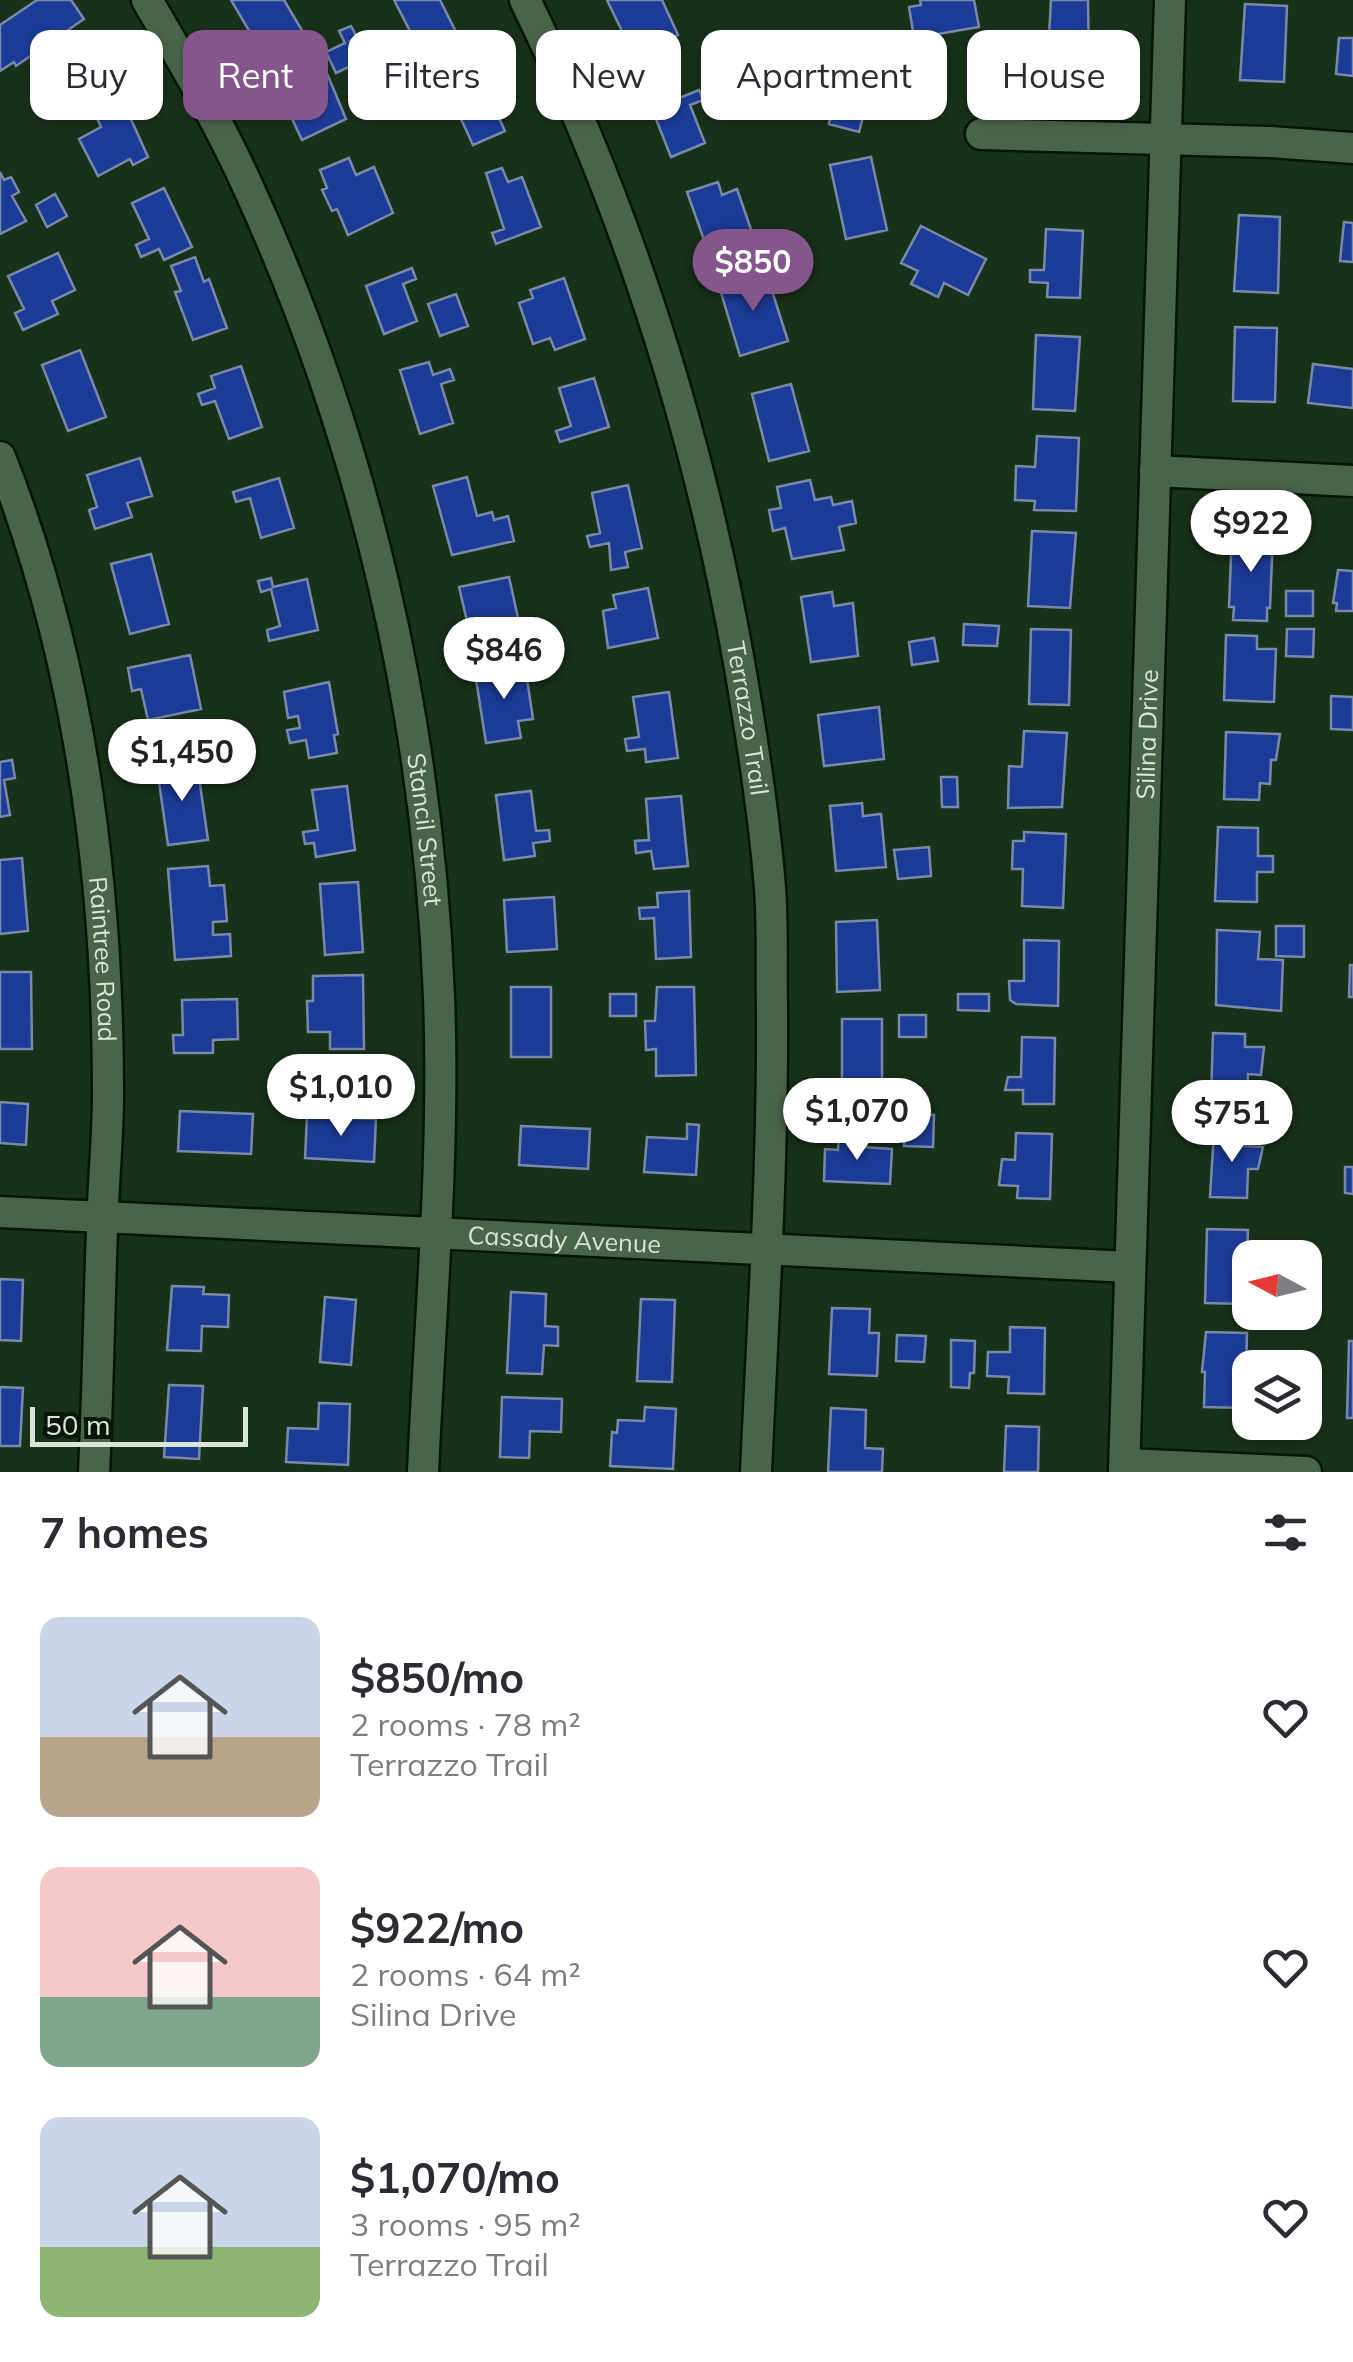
<!DOCTYPE html>
<meta charset="utf-8">
<style>
:root{--surface:#fff;--page:#f7f7f7;--text:#2b2b33;--muted:#7c7c81;--accent:#84568b}
body{margin:0;font-family:Mulish,sans-serif;background:var(--page);color:var(--text);height:100vh;display:flex;flex-direction:column;font-size:38px;white-space:nowrap}
*{box-sizing:border-box;margin:0}
p{font-size:32px;color:var(--muted)}
.icon{flex:none;width:55px;height:55px;fill:none;stroke:currentColor;stroke-width:2;stroke-linecap:round;stroke-linejoin:round}
.map{position:relative;height:1472px;overflow:hidden}
.drawer{display:flex;flex-direction:column;background:var(--surface);flex:1}
.drawer>*{flex:none}
.guide{position:absolute;left:30px;top:30px;width:1295px;height:90px;display:flex;gap:20px}
.needle{width:65px;rotate:277deg}
.tools{position:absolute;left:1232px;top:1240px;display:grid;gap:20px}
.tools a{display:grid;place-items:center;width:90px;height:90px;border-radius:20px;background:var(--surface);box-shadow:0 2px 8px #0004;font-size:50px}
.scale{position:absolute;left:30px;bottom:25px;width:218px;box-sizing:border-box;padding-left:10px;border:5px solid #d7e6d7;border-top:0;font-size:28px;line-height:35px;white-space:nowrap;color:#d7e6d7;-webkit-text-stroke:8px #0b160b;paint-order:stroke}
.price{position:absolute;translate:-50% -85px;padding:0 22px;border-radius:35px;background:#fff;color:#222;font-size:32px;line-height:65px;filter:drop-shadow(0 2px 5px #0008)}
.price::after{content:'';position:absolute;left:50%;top:60px;width:30px;height:22px;margin-left:-15px;background:inherit;clip-path:polygon(0 0,100% 0,50% 100%)}
.price.selected{background:var(--accent);color:#fff}
ul{padding:0;list-style:none}
li{display:flex;align-items:center;gap:30px;height:250px;padding:0 40px}
li span{display:grid;place-items:center;flex:none;width:280px;height:200px;border-radius:20px;color:#555}
li>.icon{margin-inline-start:auto}
span .icon{width:120px;height:120px;fill:#fffc;stroke-width:1}
li b{font-size:42px}
h2{display:flex;justify-content:space-between;align-items:center;height:120px;padding:0 40px;font-size:42px}
.pill{padding:0 35px;border-radius:20px;background:var(--surface);box-shadow:0 2px 8px #0004;font-size:35px;line-height:90px}
.pill.selected{background:var(--accent);color:#fff}
.map>svg:first-child{display:block}
.building{fill:#1b3b97;stroke:#7989a9;stroke-width:2.5}
.lines{fill:none;stroke-linecap:round;stroke-linejoin:round}
.minor-casing{stroke:#021804;stroke-width:35}
.minor{stroke:#4a644a;stroke-width:30}
.labels{text-anchor:middle;stroke-width:10;stroke-linejoin:round;paint-order:stroke}
.street-label{font-size:25px;fill:#d7e6d7;stroke:#0b160b}
</style>
<div class="map">
<svg width="1353" height="1472" viewBox="0 0 1353 1472">
<rect width="100%" height="100%" fill="#183119"/>
<path class="building" d="M37 0H71L84 19 16 66 14 62 0 71V25Z
M231 0H284L303 32 264 56Z
M394 0H440L461 42 425 60Z
M607 0H662L678 35 634 56Z
M920 0H974L979 27 914 38 909 7 921 5Z
M1051 0H1088L1089 60 1048 55Z
M1245 4 1287 6 1284 82 1240 80Z
M351 26 357 37 350 41 361 61 336 73 326 52 345 43 339 31Z
M1339 38H1353V76L1336 74Z
M842 59 876 69 859 132 829 124 832 110 815 106 818 95 831 98Z
M326 71 346 119 302 140 280 93Z
M482 81 505 131 473 145 450 95Z
M699 90 703 100 690 105 705 143 671 157 652 109Z
M130 95 139 112 130 117 148 157 133 165 130 159 98 176 79 139 101 127 95 114Z
M871 157 887 230 846 239 830 165Z
M349 158 356 175 374 167 393 213 348 235 337 209 332 211 322 190 327 188 320 170Z
M502 168 508 182 522 177 541 227 496 244 492 233 504 229 486 173Z
M0 172 4 180 11 177 19 192 12 196 26 221 0 234Z
M718 182 722 195 737 189 754 238 709 254 687 192Z
M164 188 192 247 164 260 159 249 141 257 136 245 149 239 132 203Z
M55 194 67 216 47 227 36 205Z
M1239 215 1280 217 1278 293 1234 291Z
M1344 222 1353 223V262L1340 261Z
M921 226 986 259 968 295 944 283 938 297 911 284 918 271 901 263Z
M1046 229 1083 231 1080 298 1047 297 1048 283 1030 282V270H1044Z
M58 253 75 290 52 301 58 314 23 330 15 313 24 309 8 276Z
M195 257 204 282 209 279 227 328 193 340 175 292 181 291 171 266Z
M412 268 416 279 403 284 417 321 384 334 366 286Z
M766 272 788 341 740 356 719 286Z
M564 278 585 339 555 350 550 338 533 344 519 303 533 298 530 290Z
M456 294 468 326 440 336 428 304Z
M1235 327 1277 328 1275 402 1233 401Z
M1036 335 1080 337 1075 411 1033 409Z
M80 350 106 417 68 431 42 365Z
M429 362 433 375 450 369 454 380 441 384 453 423 420 434 400 370Z
M1313 364 1353 369V408L1308 403Z
M241 366 262 427 229 439 215 401 202 405 198 394 215 388 211 376Z
M594 378 609 427 560 442 556 431 571 426 559 388Z
M791 384 809 451 769 461 752 394Z
M1037 436 1079 438 1076 511 1034 510 1035 501 1015 500 1016 466 1035 467Z
M140 458 152 496 127 503 132 517 95 529 89 510 97 507 87 475Z
M467 477 477 516 492 512 494 520 508 516 514 541 452 555 433 486Z
M279 478 294 528 261 538 250 498 236 502 233 492Z
M810 480 815 500 831 497 833 505 852 501 856 523 839 527 844 550 792 559 785 528 773 531 769 510 781 508 777 487Z
M628 485 642 548 625 552 628 567 611 570 609 543 590 547 587 536 600 533 592 493Z
M1032 531 1076 533 1070 608 1028 606Z
M1232 531 1273 533 1270 608H1267V621L1233 620 1234 607H1229Z
M151 554 169 624 130 634 111 564Z
M1338 570 1353 571V611H1336L1337 603H1333Z
M509 577 520 627 500 631 504 645 474 651 459 587Z
M271 578 273 587 307 579 318 630 269 641 267 630 280 626 271 589 261 592 258 581Z
M648 588 658 638 608 648 603 611 616 608 613 595Z
M1286 591H1313V616H1286Z
M832 592 834 606 853 603 858 656 811 662 801 597Z
M964 624 999 626 997 646 963 645Z
M1031 629 1071 630 1069 705 1029 704Z
M1287 629H1314L1313 657 1286 656Z
M1226 635 1257 636V649H1276L1274 702 1224 700Z
M934 638 938 661 912 665 909 642Z
M190 655 201 709 148 720 141 689 132 691 128 668Z
M525 665 533 719 518 721 521 738 486 743 475 673Z
M329 682 338 734 334 735 337 753 309 758 306 740 290 743 287 730 300 728 298 716 288 718 284 692Z
M669 692 678 758 646 762 645 749 627 751 625 739 639 737 633 697Z
M1331 696 1353 697V730L1331 729Z
M879 707 884 759 824 766 818 715Z
M1024 731 1067 733 1062 807 1008 808 1009 766 1022 767Z
M1226 732 1280 734 1276 760H1271L1270 784 1260 783 1259 800 1224 799Z
M12 760 15 778 4 780 10 815 0 817V762Z
M197 763 208 840 168 845 157 768Z
M941 777H957L958 807H942Z
M347 786 355 850 316 857 314 843 305 844 303 832 318 830 312 790Z
M531 791 536 831 549 830 550 841 533 843 535 856 504 860 496 795Z
M681 796 688 866 654 869 651 851 636 853 635 841 649 840 646 799Z
M862 803 863 816 881 814 886 867 836 871 830 806Z
M1218 827 1258 828V856H1273V872H1257V902L1215 901Z
M1024 832 1066 834 1063 908 1022 906 1023 869H1012L1013 841H1024Z
M929 847 931 876 898 879 894 850Z
M22 858 28 931 0 934V860Z
M208 866 210 886 224 885 227 921 213 922V935L230 934 231 956 175 960 168 869Z
M358 882 363 952 325 955 320 884Z
M689 891 691 957 656 959 654 918 640 919 639 908 658 907 657 893Z
M554 897 557 949 507 952 504 900Z
M877 920 880 990 837 992 836 922Z
M1276 926H1304V957L1276 956Z
M1217 930 1260 932 1258 959 1283 960 1281 1011 1216 1005Z
M1024 940 1059 941 1058 1006 1016 1004 1010 1000 1009 981H1024Z
M1350 965H1353V997H1349Z
M0 972H31L32 1049H0Z
M363 975 364 1049H330V1032H308L307 1001H313V976Z
M511 987H551V1057H511Z
M657 987H694L696 1075 656 1076V1049L646 1050 645 1021H655Z
M610 994H636V1016H610Z
M958 994H989V1011L958 1010Z
M237 999 238 1039 213 1040V1053H174L173 1035H183L182 1000Z
M899 1015H926V1037H899Z
M842 1019H882V1088H873V1102H845L846 1089H842Z
M1213 1033 1245 1034V1047H1264L1261 1075 1248 1074 1247 1100 1211 1099Z
M1022 1037 1055 1038 1054 1104H1023V1090H1005L1008 1077H1021Z
M0 1102 28 1104 26 1145 0 1143Z
M180 1111 253 1114 251 1154 178 1151Z
M906 1113 934 1115 933 1147 904 1146Z
M307 1116 376 1119 374 1162 305 1158Z
M687 1124 699 1125 696 1175 644 1172 647 1137 687 1139Z
M521 1126 590 1129 588 1169 519 1165Z
M839 1131H851L850 1146 892 1149 890 1184 824 1181 825 1149 838 1150Z
M1214 1131 1245 1132 1244 1146 1263 1147 1258 1169H1248L1247 1198 1210 1197Z
M1016 1133 1052 1134 1050 1199 1017 1198 1018 1186 999 1185 1002 1159 1015 1160Z
M1345 1167H1353V1194L1345 1193Z
M1207 1229 1248 1230 1245 1304 1205 1303Z
M0 1279 23 1280 21 1341 0 1340Z
M172 1286 204 1287 203 1294 229 1295 228 1327 202 1326 201 1351 167 1350Z
M511 1292 546 1294 545 1326 558 1327V1346L544 1345 542 1374 507 1373Z
M325 1297 356 1300 351 1365 320 1362Z
M641 1299 675 1300 672 1382 637 1381Z
M832 1308 870 1309 869 1333H879L877 1376 829 1374Z
M1010 1327 1045 1328 1044 1394 1008 1393 1009 1377 987 1376 988 1352H1010Z
M1206 1332 1247 1333 1245 1408 1204 1407 1205 1372H1202Z
M897 1335 926 1336 924 1362 896 1361Z
M951 1340 975 1341 974 1373H970L969 1388 951 1387Z
M1349 1341H1353V1418H1347Z
M169 1385 203 1386 199 1459 164 1457Z
M0 1387 23 1388 20 1446H0Z
M502 1397 562 1399 561 1432 530 1431 529 1458 500 1457Z
M319 1403 350 1404 348 1465 286 1462 288 1428 318 1429Z
M645 1407 676 1409 673 1469 610 1466 612 1432 617 1433 618 1420 644 1421Z
M831 1408 866 1410 865 1448 883 1449 882 1472H828Z
M1006 1426 1039 1427 1038 1472H1004Z"/>
<g class="lines">
<defs>
<g id="minor">
<path id="s1" d="M147 0C183 62 220 124 249 189 365 443 428 718 439 997 445 1155 430 1315 423 1472"/>
<path id="s2" d="M525 0C628 211 698 432 739 662 752 737 764 812 770 888 773 928 771 969 772 1009 773 1164 763 1318 756 1472"/>
<path d="M981 134 1270 142 1353 148"/>
<path id="s3" d="M0 457C80 660 108 877 108 1094 108 1140 103 1185 102 1230 99 1311 98 1391 94 1472"/>
<path d="M1155 471 1353 481"/>
<path id="s4" d="M0 1212 1130 1267"/>
<path d="M1125 1464 1306 1472"/>
<path id="s5" d="M1124 1472 1170 0"/>
</g>
</defs>
<use href="#minor" class="minor-casing"/>
<use href="#minor" class="minor"/>
</g>
<g class="labels">
<g class="street-label">
<text dy="9" stroke="none"><textPath href="#s2" startOffset="755">Terrazzo Trail</textPath></text>
<text dy="9" stroke="none"><textPath href="#s5" startOffset="738">Silina Drive</textPath></text>
<text dy="9" stroke="none"><textPath href="#s1" startOffset="882">Stancil Street</textPath></text>
<text dy="9" stroke="none"><textPath href="#s3" startOffset="515">Raintree Road</textPath></text>
<text dy="9" stroke="none"><textPath href="#s4" startOffset="565">Cassady Avenue</textPath></text>
</g>
</g>
</svg>
<div class="tools">
<a><svg class="needle" viewBox="-14 -14 28 28"><path d="M0-13l5 13h-10z" fill="#e53935"/><path d="M0 13l5-13h-10z" fill="#7c7c81"/></svg></a>
<a><svg class="icon" aria-label="layers" viewBox="0 0 24 24"><path d="M12 4l9 5-9 5-9-5zM3 14l9 5 9-5"/></svg></a>
</div>
<div class="scale">50 m</div>
<b class="price selected" style="left:753px;top:314px">$850</b>
<b class="price" style="left:1251px;top:575px">$922</b>
<b class="price" style="left:504px;top:702px">$846</b>
<b class="price" style="left:182px;top:804px">$1,450</b>
<b class="price" style="left:341px;top:1139px">$1,010</b>
<b class="price" style="left:857px;top:1163px">$1,070</b>
<b class="price" style="left:1232px;top:1165px">$751</b>
<div class="guide">
<a class="pill">Buy</a>
<a class="pill selected">Rent</a>
<a class="pill">Filters</a>
<a class="pill">New</a>
<a class="pill">Apartment</a>
<a class="pill">House</a>
</div>
</div>
<section class="drawer">
<h2>7 homes<svg class="icon" aria-label="filters" viewBox="0 0 24 24"><path d="M4 7h16M4 17h16"/><circle cx="9" cy="7" r="2"/><circle cx="15" cy="17" r="2"/></svg></h2>
<ul>
<li><span style="background:linear-gradient(#c9d6e8 60%,#b9a48a 0)"><svg class="icon" aria-label="home" viewBox="0 0 24 24"><path d="M3 11l9-7 9 7M6 9v11h12V9"/></svg></span><div><b>$850/mo</b><p>2 rooms · 78 m²</p><p>Terrazzo Trail</p></div><svg class="icon" aria-label="heart" viewBox="0 0 24 24"><path d="M12 20l-8-8c-3-5 5-10 8-4 3-6 11-1 8 4z"/></svg></li>
<li><span style="background:linear-gradient(#f6c9c9 65%,#7fa58c 0)"><svg class="icon" aria-label="home" viewBox="0 0 24 24"><path d="M3 11l9-7 9 7M6 9v11h12V9"/></svg></span><div><b>$922/mo</b><p>2 rooms · 64 m²</p><p>Silina Drive</p></div><svg class="icon" aria-label="heart" viewBox="0 0 24 24"><path d="M12 20l-8-8c-3-5 5-10 8-4 3-6 11-1 8 4z"/></svg></li>
<li><span style="background:linear-gradient(#c9d6e8 65%,#8fb573 0)"><svg class="icon" aria-label="home" viewBox="0 0 24 24"><path d="M3 11l9-7 9 7M6 9v11h12V9"/></svg></span><div><b>$1,070/mo</b><p>3 rooms · 95 m²</p><p>Terrazzo Trail</p></div><svg class="icon" aria-label="heart" viewBox="0 0 24 24"><path d="M12 20l-8-8c-3-5 5-10 8-4 3-6 11-1 8 4z"/></svg></li>
</ul>
</section>
